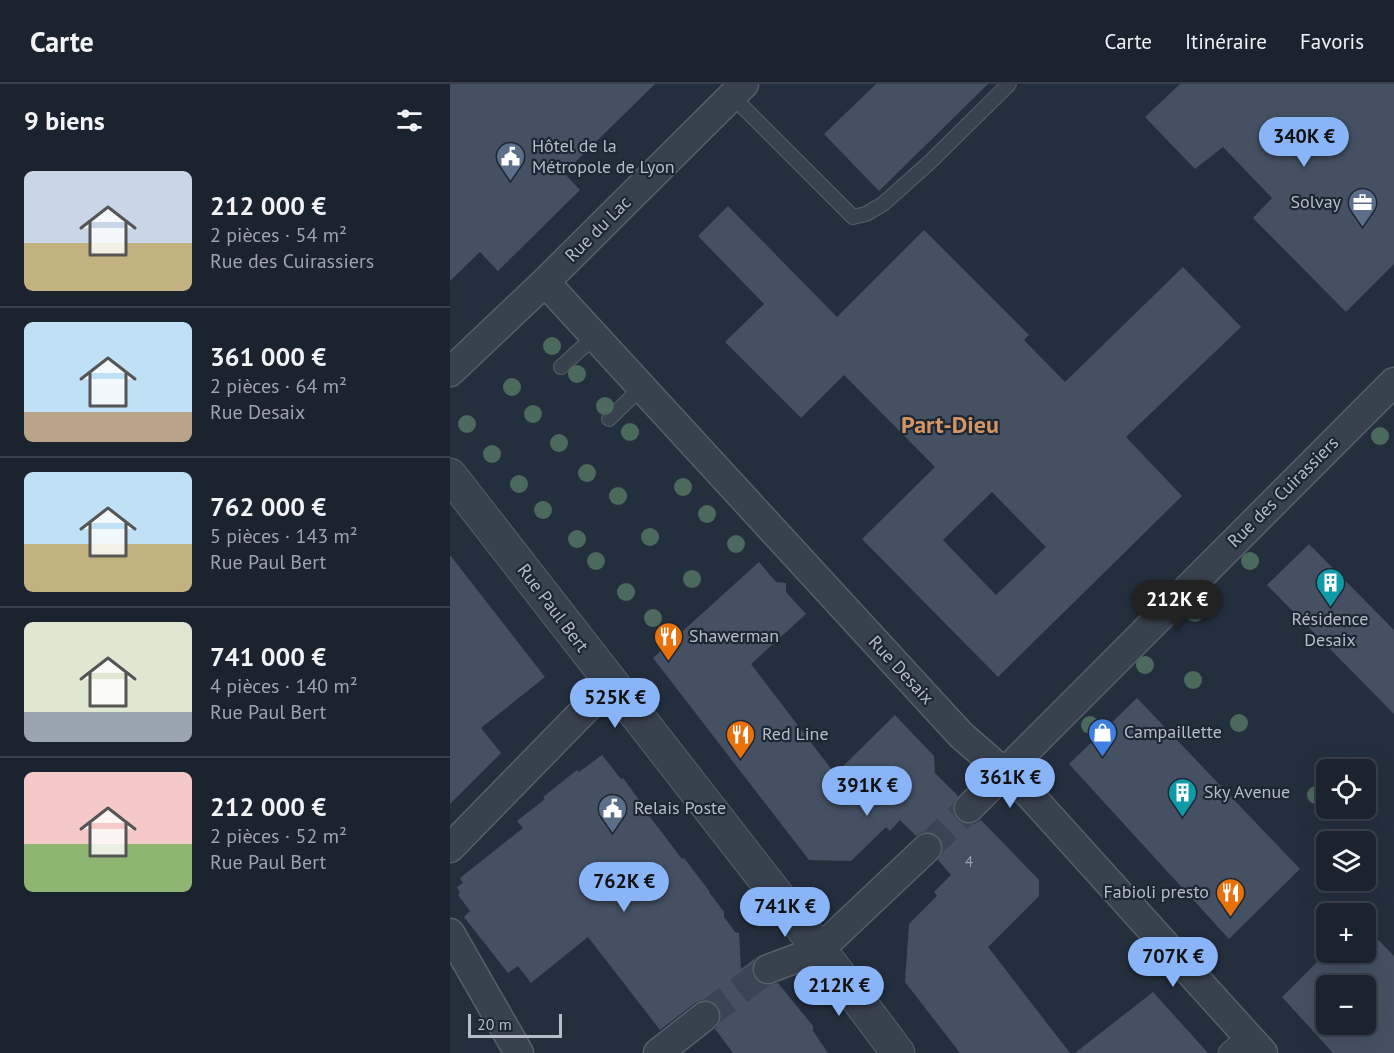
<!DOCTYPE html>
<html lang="fr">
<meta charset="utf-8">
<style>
:root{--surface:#1b232e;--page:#282f3a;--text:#f1f3f6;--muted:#a0a4aa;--line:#39404a;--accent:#8ab4f8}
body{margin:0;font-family:"PT Sans",sans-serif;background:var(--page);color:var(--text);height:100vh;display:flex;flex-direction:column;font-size:22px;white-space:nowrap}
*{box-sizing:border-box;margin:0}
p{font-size:20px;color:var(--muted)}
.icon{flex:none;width:33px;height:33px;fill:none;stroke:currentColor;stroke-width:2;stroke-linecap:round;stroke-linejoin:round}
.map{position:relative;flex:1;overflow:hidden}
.sheet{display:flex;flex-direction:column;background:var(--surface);width:450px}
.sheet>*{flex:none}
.tools{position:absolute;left:866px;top:675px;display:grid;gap:12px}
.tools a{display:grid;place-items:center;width:60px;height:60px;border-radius:9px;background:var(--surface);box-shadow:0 6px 24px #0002,0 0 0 2px var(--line);font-size:30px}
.scale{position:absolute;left:18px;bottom:15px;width:94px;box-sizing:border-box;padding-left:6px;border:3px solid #b4bcc9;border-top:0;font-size:16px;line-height:21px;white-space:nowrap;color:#b4bcc9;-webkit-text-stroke:4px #1d2633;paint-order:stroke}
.price{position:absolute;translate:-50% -51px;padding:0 14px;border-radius:21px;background:var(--accent);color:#111;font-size:20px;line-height:39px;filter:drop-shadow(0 2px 3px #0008)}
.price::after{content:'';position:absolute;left:50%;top:36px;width:18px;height:14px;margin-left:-9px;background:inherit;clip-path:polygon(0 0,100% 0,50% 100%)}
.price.on{background:#222;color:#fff}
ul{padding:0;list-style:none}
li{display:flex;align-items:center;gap:18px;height:150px;padding:0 24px}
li+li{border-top:2px solid var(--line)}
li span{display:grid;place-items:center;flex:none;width:168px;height:120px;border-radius:9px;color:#555}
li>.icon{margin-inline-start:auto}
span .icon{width:72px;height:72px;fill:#fffc;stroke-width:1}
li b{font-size:26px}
h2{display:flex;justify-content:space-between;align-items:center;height:72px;padding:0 24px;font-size:26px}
header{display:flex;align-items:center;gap:36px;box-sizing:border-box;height:84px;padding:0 30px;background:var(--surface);border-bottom:2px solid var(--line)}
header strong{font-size:28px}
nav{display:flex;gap:33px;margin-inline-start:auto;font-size:21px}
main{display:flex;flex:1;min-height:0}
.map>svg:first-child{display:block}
.building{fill:#455162;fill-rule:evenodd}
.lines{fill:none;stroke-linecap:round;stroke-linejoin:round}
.minor-tunnel{stroke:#3a4453;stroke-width:28;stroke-dasharray:28 14;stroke-linecap:butt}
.service-casing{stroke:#565f6c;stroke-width:16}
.pedestrian-casing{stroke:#565f6c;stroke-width:23}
.minor-casing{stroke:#565f6c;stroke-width:31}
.tertiary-casing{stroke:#565f6c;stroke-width:35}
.service{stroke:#38414e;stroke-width:14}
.pedestrian{stroke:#38414e;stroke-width:21}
.minor{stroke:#38414e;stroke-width:28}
.tertiary{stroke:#38414e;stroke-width:33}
.tree{fill:#4b6a5d}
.labels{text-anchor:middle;stroke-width:4.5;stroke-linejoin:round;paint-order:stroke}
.number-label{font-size:15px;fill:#98a1af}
.poi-label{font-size:18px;fill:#b4bcc9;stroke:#1d2633;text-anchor:start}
.street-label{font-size:18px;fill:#b4bcc9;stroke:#1d2633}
.district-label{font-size:24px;font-weight:bold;fill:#d59563;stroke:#1d2633}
</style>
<header>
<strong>Carte</strong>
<nav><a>Carte</a><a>Itinéraire</a><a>Favoris</a></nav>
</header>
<main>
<section class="sheet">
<h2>9 biens<svg class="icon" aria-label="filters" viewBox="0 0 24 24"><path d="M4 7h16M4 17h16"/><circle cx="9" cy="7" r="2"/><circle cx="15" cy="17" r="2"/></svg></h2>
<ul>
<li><span style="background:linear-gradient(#c9d6e8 60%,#c2b280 0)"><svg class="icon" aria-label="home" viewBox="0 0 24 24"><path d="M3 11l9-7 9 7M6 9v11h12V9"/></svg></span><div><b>212 000 €</b><p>2 pièces · 54 m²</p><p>Rue des Cuirassiers</p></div></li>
<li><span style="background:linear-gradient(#bfe0f5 75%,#b9a48a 0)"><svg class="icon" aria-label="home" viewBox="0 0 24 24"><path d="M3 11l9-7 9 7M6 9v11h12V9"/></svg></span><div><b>361 000 €</b><p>2 pièces · 64 m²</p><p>Rue Desaix</p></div></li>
<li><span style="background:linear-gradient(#bfe0f5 60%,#c2b280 0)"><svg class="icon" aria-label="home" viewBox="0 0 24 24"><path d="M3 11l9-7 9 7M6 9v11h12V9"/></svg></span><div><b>762 000 €</b><p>5 pièces · 143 m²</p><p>Rue Paul Bert</p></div></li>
<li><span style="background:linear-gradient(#dfe7d0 75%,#9aa5b1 0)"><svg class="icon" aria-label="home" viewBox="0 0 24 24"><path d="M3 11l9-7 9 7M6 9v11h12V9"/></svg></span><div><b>741 000 €</b><p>4 pièces · 140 m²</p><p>Rue Paul Bert</p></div></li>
<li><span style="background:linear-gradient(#f6c9c9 60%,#8fb573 0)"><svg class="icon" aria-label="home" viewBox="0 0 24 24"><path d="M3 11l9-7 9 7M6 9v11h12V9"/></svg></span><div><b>212 000 €</b><p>2 pièces · 52 m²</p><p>Rue Paul Bert</p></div></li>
</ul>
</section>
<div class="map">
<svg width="944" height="969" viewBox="0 0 944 969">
<rect width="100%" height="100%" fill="#242f3e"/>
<path class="building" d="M0 0H205L114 89 130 106 48 187 30 168 0 197Z
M426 0H538L429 107 374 50Z
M730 0H944V180L896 228 803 134 822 114 773 63 745 85 695 33Z
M278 122 387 233 474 146 579 251 574 256 615 298 733 183 791 243 676 353 732 412 548 593 412 455 485 383 394 291 351 334 275 258 314 220 248 152ZM542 408 596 463 546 511 493 456Z
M859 460 944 546V630L817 501Z
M0 471 95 593 31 644 51 669 0 720Z
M309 478 326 498 336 499V508L356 530 301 580 385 690 445 631 484 672 485 689 508 712 503 720V729L507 735 515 740H524L531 736 589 796V812L538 863 620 969H510L455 898 459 840 487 812 484 808 501 791 488 776 493 768V761L489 753 481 748H473L466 752 450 736 440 747 436 743 401 777 359 776 203 574Z
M687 614 850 785 779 855 619 680Z
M152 671 171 695 173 694 198 728 197 729 232 775 234 774 260 808H259L274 828V833L285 848 289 849 291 885 308 872 305 875 302 883V890L307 897 316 901 328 899 363 942V947L378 969H283L265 945 270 938 271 929 268 921 261 917 252 916 245 919 210 946 138 853 81 899 68 882 58 889 14 833 20 827 8 811 10 809 7 803 13 799 10 794 73 744 67 737 95 715 93 713 127 686 129 688Z
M915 842 944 872V969H883L832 913 877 868H915ZM876 902H915V940H876Z
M703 908 758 969H625Z"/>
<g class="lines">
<path class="minor-tunnel" d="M477 764 519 724
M255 932 318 885"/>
<defs>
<path id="service" d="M282 12 403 133 416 130 433 120 480 78 559 0
M111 283 145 252
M159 335 192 303"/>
<path id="pedestrian" d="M779 969 798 952"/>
<path id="minor" d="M95 198 511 651 580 711 813 969
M0 288 95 198 294 0
M519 724 944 298
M0 764 161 599
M0 849 69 969
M318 885 369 866 477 764
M208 969 255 932"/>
<path id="tertiary" d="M0 391 400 905 448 969"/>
</defs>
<use href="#service" class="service-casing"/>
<use href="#pedestrian" class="pedestrian-casing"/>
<use href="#minor" class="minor-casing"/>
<use href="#tertiary" class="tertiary-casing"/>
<use href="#service" class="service"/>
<use href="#pedestrian" class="pedestrian"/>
<use href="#minor" class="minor"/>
<use href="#tertiary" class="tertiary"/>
</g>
<g class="tree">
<circle cx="102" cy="262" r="9"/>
<circle cx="127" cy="290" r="9"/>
<circle cx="62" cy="303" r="9"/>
<circle cx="155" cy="322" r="9"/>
<circle cx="83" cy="330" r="9"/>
<circle cx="17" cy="340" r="9"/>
<circle cx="180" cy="348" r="9"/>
<circle cx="930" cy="352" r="9"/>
<circle cx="109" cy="359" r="9"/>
<circle cx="42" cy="370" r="9"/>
<circle cx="137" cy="389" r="9"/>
<circle cx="69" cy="400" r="9"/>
<circle cx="233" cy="403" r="9"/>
<circle cx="168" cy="412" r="9"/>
<circle cx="93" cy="426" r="9"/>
<circle cx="257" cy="430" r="9"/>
<circle cx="200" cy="453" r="9"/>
<circle cx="127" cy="455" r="9"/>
<circle cx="286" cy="460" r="9"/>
<circle cx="146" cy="477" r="9"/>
<circle cx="800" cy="477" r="9"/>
<circle cx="242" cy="495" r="9"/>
<circle cx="176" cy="508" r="9"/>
<circle cx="745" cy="529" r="9"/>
<circle cx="203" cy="534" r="9"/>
<circle cx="695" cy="581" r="9"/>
<circle cx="743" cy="596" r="9"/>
<circle cx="789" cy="639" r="9"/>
<circle cx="640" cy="641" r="9"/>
<circle cx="866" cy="711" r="9"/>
</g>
<defs>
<symbol id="civic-pin" viewBox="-11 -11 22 30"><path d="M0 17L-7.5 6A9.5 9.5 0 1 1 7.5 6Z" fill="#5c6f8a" stroke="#1d2633"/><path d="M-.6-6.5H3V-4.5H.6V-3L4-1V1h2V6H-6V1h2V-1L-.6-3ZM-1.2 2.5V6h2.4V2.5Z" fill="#fff"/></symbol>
<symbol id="office-pin" viewBox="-11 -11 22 30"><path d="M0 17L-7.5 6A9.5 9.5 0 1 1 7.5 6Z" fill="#5c6f8a" stroke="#1d2633"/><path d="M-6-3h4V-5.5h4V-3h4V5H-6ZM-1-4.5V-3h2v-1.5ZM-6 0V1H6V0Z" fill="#fff"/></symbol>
<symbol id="building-pin" viewBox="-11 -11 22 30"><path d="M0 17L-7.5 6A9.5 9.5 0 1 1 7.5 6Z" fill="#0f9aa8" stroke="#1d2633"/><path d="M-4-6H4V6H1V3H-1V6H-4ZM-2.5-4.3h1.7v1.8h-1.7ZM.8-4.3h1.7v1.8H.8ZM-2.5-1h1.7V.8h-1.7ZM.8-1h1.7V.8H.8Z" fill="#fff"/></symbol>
<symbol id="restaurant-pin" viewBox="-11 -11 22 30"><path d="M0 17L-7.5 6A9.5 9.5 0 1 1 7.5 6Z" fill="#e8710a" stroke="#1d2633"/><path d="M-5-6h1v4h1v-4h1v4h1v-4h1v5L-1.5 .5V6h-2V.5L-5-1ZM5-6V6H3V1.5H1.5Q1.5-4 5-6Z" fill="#fff"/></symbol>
<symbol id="shop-pin" viewBox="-11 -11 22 30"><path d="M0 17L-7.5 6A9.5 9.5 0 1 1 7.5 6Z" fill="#3f7fe0" stroke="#1d2633"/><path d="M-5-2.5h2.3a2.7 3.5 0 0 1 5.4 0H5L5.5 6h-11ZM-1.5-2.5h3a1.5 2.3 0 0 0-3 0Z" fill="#fff"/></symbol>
</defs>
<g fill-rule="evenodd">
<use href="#civic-pin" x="44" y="56" width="33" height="45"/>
<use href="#office-pin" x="896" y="102" width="33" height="45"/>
<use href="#building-pin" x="864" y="482" width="33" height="45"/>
<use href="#restaurant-pin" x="202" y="536" width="33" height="45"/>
<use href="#shop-pin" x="636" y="632" width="33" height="45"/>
<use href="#restaurant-pin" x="274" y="634" width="33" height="45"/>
<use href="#building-pin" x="716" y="692" width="33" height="45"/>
<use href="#civic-pin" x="146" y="708" width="33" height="45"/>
<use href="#restaurant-pin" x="764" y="792" width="33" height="45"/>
</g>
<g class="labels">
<g class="number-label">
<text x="519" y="783">4</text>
</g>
<g class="poi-label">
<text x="82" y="68">Hôtel de la<tspan x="82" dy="21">Métropole de Lyon</tspan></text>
<text x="891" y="124" text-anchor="end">Solvay</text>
<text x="880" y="541" text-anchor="middle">Résidence<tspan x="880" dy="21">Desaix</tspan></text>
<text x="239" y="558">Shawerman</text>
<text x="674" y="654">Campaillette</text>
<text x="312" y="656">Red Line</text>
<text x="754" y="714">Sky Avenue</text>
<text x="184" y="730">Relais Poste</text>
<text x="759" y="814" text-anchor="end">Fabioli presto</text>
</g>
<g class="street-label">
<text transform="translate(148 145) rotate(-45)" y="6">Rue du Lac</text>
<text transform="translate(833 408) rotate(-45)" y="6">Rue des Cuirassiers</text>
<text transform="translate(103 524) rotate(53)" y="6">Rue Paul Bert</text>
<text transform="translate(451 586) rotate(47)" y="6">Rue Desaix</text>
</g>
<g class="district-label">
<text x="500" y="349">Part-Dieu</text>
</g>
</g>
</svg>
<div class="tools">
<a><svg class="icon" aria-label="locate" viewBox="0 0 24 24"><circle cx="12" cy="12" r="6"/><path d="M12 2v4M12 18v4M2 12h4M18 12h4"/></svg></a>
<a><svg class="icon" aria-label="layers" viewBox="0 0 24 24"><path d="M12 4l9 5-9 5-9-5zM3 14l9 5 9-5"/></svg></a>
<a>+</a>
<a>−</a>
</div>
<div class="scale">20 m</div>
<b class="price" style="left:854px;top:84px">340K €</b>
<b class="price on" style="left:727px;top:547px">212K €</b>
<b class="price" style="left:165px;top:645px">525K €</b>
<b class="price" style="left:560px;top:725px">361K €</b>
<b class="price" style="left:417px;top:733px">391K €</b>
<b class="price" style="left:174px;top:829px">762K €</b>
<b class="price" style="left:335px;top:854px">741K €</b>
<b class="price" style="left:723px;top:904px">707K €</b>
<b class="price" style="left:389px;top:933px">212K €</b>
</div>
</main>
